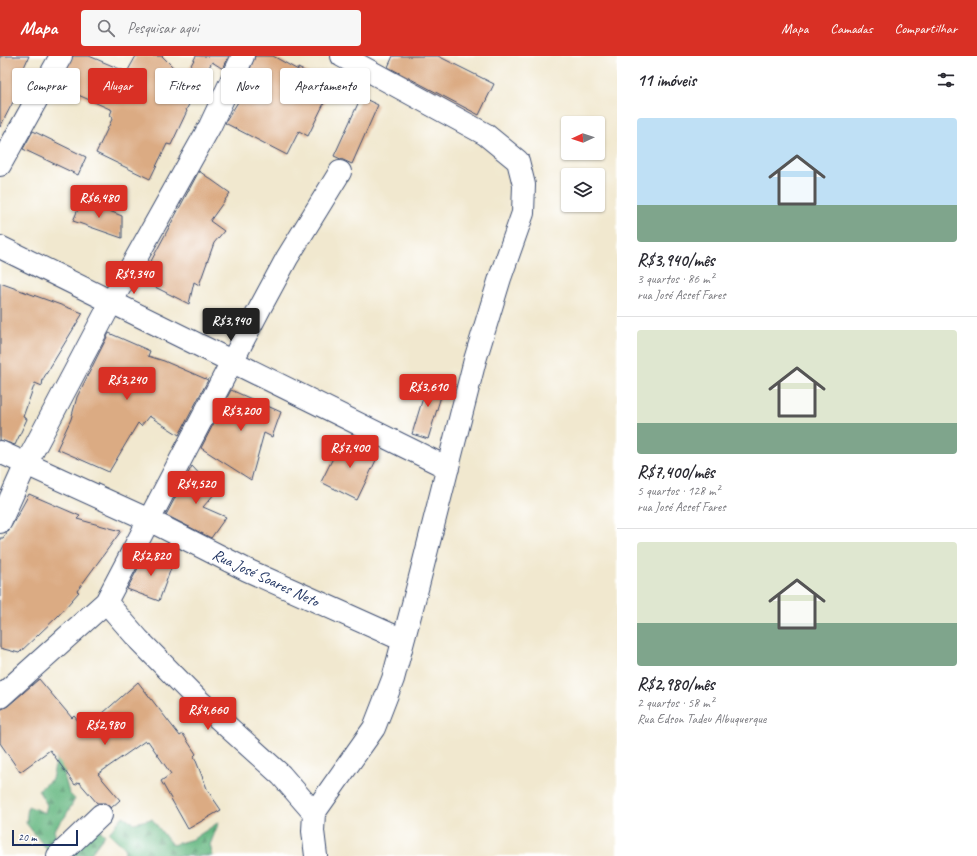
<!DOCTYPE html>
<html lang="pt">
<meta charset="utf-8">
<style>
:root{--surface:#fff;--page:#f7f7f7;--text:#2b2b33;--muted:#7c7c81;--line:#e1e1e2;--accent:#d93025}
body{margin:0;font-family:Caveat,sans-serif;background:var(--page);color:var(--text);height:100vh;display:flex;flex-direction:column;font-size:15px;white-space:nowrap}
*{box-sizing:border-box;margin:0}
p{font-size:13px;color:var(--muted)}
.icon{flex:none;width:22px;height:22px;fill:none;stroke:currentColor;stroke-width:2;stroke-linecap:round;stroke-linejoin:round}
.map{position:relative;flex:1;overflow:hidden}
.drawer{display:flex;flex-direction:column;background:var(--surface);width:360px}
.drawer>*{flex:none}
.top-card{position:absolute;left:12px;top:12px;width:380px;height:36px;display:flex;gap:8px}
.needle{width:26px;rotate:267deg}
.tools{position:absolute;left:561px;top:60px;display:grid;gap:8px}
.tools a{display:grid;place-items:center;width:44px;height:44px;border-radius:4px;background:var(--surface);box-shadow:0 1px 3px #0004;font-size:20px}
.scale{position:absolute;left:12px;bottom:10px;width:66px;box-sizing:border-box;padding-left:4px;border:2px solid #1b2f5e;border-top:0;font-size:11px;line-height:14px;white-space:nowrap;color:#1b2f5e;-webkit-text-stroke:3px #fff;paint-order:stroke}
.price{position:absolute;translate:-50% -34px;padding:0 9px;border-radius:4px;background:var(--accent);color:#fff;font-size:13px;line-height:26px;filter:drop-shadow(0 1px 2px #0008)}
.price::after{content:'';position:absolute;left:50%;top:24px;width:12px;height:9px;margin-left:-6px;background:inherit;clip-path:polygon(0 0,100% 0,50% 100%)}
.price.current{background:#222;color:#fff}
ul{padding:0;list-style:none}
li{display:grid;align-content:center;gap:8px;height:212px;padding:0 20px}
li+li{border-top:1px solid var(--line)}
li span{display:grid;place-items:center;height:124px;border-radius:4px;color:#555}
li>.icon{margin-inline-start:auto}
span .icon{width:72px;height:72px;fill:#fffc;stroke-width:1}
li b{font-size:17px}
h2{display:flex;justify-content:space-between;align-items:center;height:48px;padding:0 20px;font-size:17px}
.tag{padding:0 14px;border-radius:4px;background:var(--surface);box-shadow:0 1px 3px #0004;font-size:14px;line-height:36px}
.tag.current{background:var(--accent);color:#fff}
header{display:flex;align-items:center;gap:24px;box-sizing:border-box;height:56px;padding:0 20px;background:var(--accent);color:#fff}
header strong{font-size:19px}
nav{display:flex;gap:22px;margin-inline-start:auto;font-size:14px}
.search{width:280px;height:36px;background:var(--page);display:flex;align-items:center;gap:10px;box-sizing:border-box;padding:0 14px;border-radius:4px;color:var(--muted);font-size:15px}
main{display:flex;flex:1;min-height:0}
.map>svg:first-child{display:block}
.forest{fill:url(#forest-firs);stroke:#427472}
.building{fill:#dbab83}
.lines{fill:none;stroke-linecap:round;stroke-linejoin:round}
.minor-casing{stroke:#3b4b6f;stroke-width:24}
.minor{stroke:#fff;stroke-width:22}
.labels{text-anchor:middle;stroke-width:3;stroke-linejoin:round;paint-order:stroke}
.street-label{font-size:16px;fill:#1b2f5e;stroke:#fff}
</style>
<header>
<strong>Mapa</strong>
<div class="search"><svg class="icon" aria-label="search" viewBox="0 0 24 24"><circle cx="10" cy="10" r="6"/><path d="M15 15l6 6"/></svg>Pesquisar aqui</div>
<nav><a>Mapa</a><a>Camadas</a><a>Compartilhar</a></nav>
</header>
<main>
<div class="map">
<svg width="617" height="800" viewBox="0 0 617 800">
<defs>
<pattern id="forest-firs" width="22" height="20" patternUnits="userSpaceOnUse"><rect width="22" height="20" fill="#6aba85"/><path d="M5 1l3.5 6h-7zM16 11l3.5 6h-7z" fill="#569870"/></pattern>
</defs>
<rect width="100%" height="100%" fill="#fff"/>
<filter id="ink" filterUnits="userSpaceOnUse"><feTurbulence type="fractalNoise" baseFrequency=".025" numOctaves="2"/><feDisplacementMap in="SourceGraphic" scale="8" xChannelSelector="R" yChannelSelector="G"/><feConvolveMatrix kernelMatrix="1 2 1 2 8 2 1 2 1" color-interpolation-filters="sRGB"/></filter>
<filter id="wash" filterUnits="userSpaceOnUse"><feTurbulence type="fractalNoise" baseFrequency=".012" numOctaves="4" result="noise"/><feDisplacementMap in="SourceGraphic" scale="16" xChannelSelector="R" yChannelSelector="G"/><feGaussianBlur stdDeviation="0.9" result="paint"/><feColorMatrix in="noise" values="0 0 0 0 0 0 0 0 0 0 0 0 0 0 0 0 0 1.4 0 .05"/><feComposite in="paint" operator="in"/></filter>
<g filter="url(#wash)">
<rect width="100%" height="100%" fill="#f1e8cf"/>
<path class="forest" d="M84 693 64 719 69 737 75 743 65 761 54 774 57 787 89 763 105 779 89 800H52L26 767 28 750 45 757 47 749 38 734 52 723 57 700Z
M123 760 134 767 152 763 172 789 193 783 219 766 210 789 213 800H124L125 792 109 777Z"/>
<g id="blocks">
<path class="building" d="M0 0H29L21 18 26 21 0 71Z
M73 0H89L127 16 136 0H162L184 22 196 0H229L223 13 212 6 186 54 187 55 171 89 167 88 150 123 96 97 113 61 110 59 112 54 58 30Z
M255 0H273L298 14V12L333 29 308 80 299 75 287 99 225 67 249 28 245 26Z
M393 0H438L494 28 479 59 388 11Z
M361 41 378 49 352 108 334 100Z
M33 75 86 101 78 119 23 93Z
M199 115 230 137 210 165 224 175 214 187 199 229 194 226 189 248 141 224Z
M82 144 122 160V182L73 165Z
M0 227 83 257 43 323 42 330 35 327 23 361 27 363 15 389 0 384Z
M109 277 150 295 148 300 164 305 208 324 179 379 149 360 141 370 138 367 109 416 57 393 71 363 77 341Z
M429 322 445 327 428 383 412 378Z
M231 334 281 356 272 381 264 377 251 424 201 392Z
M343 382 378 400 357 444 321 426Z
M192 410 216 436 203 451 226 461 211 482 166 459Z
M29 438 80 460 77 463 121 475 77 535 79 536 58 560 19 597 0 592V482H3L11 471Z
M144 501 174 504 159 545 127 533Z
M39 623 72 662 74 660 85 673 138 626 180 680 183 678 196 698 194 700 208 735 221 754 188 773 161 725 171 718 148 685 146 686 145 685 98 718 120 744 111 752 105 747H97L79 726 75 729 50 694 20 716 0 687V654L8 650Z"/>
</g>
</g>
<g filter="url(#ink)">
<use href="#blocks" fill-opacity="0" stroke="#3b4b6f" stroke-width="1"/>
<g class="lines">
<defs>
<path id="minor" d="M0 109 61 0
M0 191 448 412
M0 396 149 464 247 514 403 584
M0 466 26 408 112 245 210 70 243 0
M106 546 139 584 197 643 281 719 314 757 313 775 316 800
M0 641 106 546 260 252 287 202 340 116
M314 757 374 672 393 623 417 533 475 304 500 222 523 157 524 129 518 105 485 78 342 0
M58 800 101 759"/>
</defs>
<use href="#minor" class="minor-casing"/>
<use href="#minor" class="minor"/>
</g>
</g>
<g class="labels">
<g class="street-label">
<text transform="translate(266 521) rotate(25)" y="6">Rua José Soares Neto</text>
</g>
</g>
</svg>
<div class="tools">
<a><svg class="needle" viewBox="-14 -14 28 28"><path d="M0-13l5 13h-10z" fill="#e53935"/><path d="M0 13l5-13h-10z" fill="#7c7c81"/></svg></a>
<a><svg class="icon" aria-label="layers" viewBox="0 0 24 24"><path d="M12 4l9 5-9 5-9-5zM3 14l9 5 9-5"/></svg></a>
</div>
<div class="scale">20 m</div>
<b class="price" style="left:99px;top:163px">R$6,480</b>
<b class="price" style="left:134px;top:239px">R$9,340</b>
<b class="price current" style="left:231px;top:286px">R$3,940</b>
<b class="price" style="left:127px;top:345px">R$3,240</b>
<b class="price" style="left:428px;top:352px">R$3,610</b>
<b class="price" style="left:241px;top:376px">R$3,200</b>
<b class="price" style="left:350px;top:413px">R$7,400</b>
<b class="price" style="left:196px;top:449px">R$4,520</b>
<b class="price" style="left:151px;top:521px">R$2,820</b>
<b class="price" style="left:208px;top:675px">R$4,660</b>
<b class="price" style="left:105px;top:690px">R$2,980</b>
<div class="top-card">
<a class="tag">Comprar</a>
<a class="tag current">Alugar</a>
<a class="tag">Filtros</a>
<a class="tag">Novo</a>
<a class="tag">Apartamento</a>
</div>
</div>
<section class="drawer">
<h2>11 imóveis<svg class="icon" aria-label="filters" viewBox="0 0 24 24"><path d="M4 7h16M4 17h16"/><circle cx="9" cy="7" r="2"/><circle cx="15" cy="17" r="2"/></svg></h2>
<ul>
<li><span style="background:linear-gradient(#bfe0f5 70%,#7fa58c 0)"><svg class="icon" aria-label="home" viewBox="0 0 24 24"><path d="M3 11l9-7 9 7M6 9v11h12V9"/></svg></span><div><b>R$3,940/mês</b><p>3 quartos · 86 m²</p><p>rua José Assef Fares</p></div></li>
<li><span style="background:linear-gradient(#dfe7d0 75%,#7fa58c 0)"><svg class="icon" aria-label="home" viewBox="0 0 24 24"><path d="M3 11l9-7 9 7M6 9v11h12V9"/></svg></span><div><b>R$7,400/mês</b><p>5 quartos · 128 m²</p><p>rua José Assef Fares</p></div></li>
<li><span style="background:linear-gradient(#dfe7d0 65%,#7fa58c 0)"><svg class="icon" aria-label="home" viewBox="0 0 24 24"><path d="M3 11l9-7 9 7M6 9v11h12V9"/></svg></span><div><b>R$2,980/mês</b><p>2 quartos · 58 m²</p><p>Rua Edson Tadeu Albuquerque</p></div></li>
</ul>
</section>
</main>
